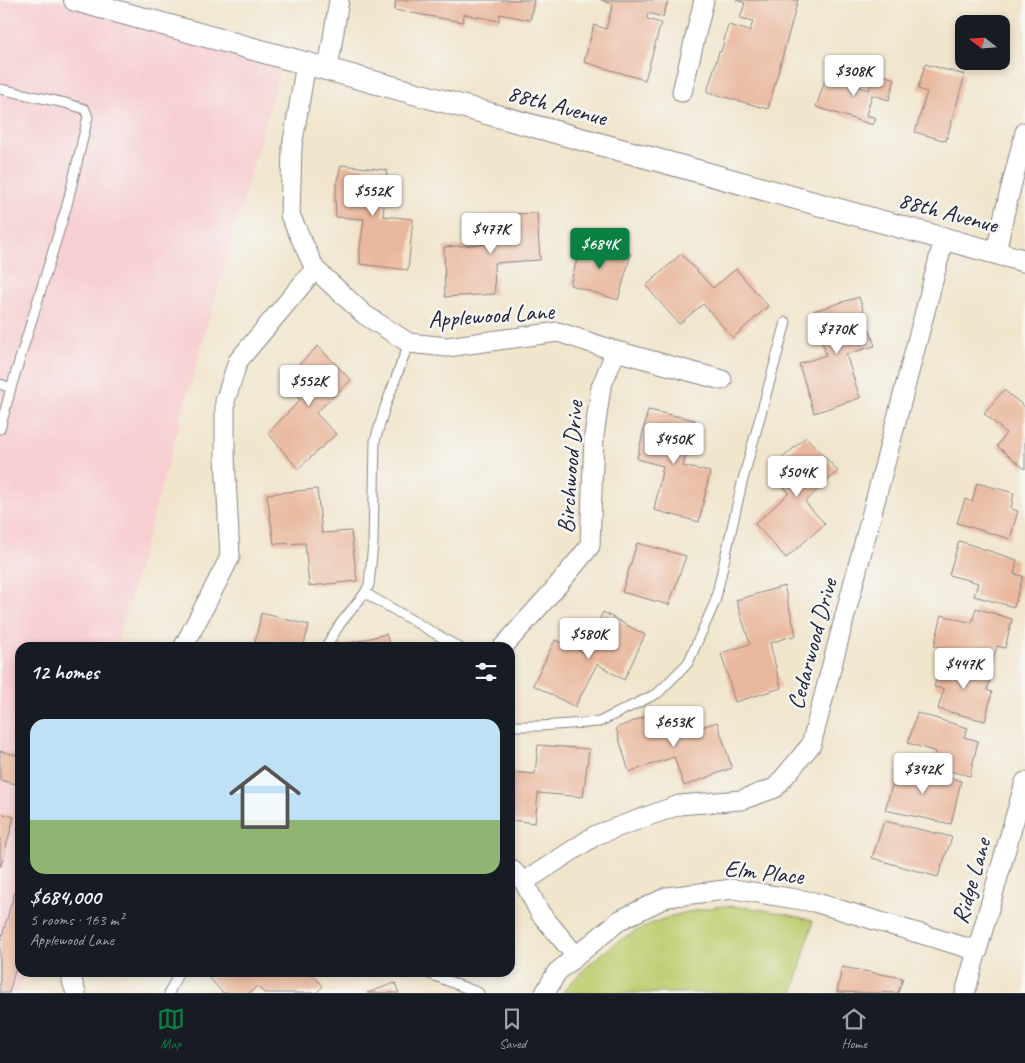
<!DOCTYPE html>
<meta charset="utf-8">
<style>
:root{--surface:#171b24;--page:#242831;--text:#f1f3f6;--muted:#9ea1a6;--line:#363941;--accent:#0b8043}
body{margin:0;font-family:Caveat,sans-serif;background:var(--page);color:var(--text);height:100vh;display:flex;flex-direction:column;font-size:19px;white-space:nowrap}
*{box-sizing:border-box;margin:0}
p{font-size:16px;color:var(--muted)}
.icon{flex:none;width:28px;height:28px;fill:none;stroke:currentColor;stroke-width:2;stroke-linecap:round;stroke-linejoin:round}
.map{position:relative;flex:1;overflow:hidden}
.side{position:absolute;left:15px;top:642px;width:500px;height:335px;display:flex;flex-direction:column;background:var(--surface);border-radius:15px;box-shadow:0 2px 8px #0003}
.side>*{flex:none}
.needle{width:32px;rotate:287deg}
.fabs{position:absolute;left:955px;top:15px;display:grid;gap:10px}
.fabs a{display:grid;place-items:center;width:55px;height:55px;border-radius:10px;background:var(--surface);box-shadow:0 2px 8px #0003;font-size:25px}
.price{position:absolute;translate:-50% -42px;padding:0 11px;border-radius:5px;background:#fff;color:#222;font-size:16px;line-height:32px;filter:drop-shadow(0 1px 2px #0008)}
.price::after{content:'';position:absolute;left:50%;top:30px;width:15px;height:11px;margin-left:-8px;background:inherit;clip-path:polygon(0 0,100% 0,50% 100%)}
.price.on{background:var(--accent);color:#fff}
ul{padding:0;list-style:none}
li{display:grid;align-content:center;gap:10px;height:265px;padding:0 15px}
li+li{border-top:1px solid var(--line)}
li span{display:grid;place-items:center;height:155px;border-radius:15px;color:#555}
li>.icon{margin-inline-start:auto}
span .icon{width:90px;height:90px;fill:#fffc;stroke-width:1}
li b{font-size:21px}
h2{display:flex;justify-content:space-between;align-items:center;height:60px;padding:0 15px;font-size:21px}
.tabs{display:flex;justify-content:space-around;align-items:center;height:70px;border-top:1px solid var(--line);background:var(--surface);font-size:14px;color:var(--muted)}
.tabs a{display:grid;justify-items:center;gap:2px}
.tabs .on{color:var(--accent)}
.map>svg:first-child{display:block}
.built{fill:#f7cfd2}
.green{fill:#becc6e;stroke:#707754}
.building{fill:#e9b79d}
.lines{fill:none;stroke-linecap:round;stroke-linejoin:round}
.service-casing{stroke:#8a8484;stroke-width:11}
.minor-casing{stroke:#8a8484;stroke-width:21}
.tertiary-casing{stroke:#8a8484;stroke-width:24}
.service{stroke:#fff;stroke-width:9}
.minor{stroke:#fff;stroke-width:19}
.tertiary{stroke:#fff;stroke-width:22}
.labels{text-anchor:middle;stroke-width:5;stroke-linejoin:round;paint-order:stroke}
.street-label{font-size:24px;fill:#22223b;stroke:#f6f6f2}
</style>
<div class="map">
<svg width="1025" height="993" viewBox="0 0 1025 993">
<rect width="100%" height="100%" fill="#f6f6f2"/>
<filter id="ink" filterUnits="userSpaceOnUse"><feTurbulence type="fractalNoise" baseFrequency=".02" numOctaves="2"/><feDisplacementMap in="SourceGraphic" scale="10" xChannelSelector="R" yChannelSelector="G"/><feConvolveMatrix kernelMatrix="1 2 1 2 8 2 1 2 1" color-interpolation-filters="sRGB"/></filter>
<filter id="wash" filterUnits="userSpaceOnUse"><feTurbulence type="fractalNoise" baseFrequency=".0096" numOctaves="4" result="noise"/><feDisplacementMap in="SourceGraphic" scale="20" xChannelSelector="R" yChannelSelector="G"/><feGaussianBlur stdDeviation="1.12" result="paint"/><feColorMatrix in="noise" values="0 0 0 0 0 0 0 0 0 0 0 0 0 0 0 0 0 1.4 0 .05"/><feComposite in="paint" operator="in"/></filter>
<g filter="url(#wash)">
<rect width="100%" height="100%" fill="#f1e5cc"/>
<path class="built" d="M0 0H54L282 63 116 647 20 648V972L25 973 19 993H0Z"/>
<path class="green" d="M722 906C755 907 781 912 813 921L793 993H562C595 956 625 931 672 916 688 911 706 909 722 906Z"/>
<g id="blocks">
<path class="building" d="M396 0H534L530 20 500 14 499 21 464 14 463 22 394 10Z
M601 0H668L663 17 648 13 647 19 661 23 645 80 584 62 594 25 606 29 613 4Z
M798 0 768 109 707 92 719 52H721L728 25 750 31 753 21 740 18 745 3 736 0Z
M925 64 965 75 946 141 915 132 927 92 918 89Z
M874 72 895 79 889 100 872 95 866 115 876 118 873 125 816 107 826 77 869 90Z
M341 165 387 170 383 216 413 219 408 270 360 264V248L364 219 336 217 335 199 337 181Z
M537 213 540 260 494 263 495 294 445 297 444 247 489 244 487 215Z
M582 241 631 254 618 300 570 285Z
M681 254 713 288 736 269 768 306 733 338 703 304 679 324 646 286Z
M859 297 875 346 846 354 860 398 814 413 799 364 826 355 813 311Z
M318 346 351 380 316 413 336 434 298 469 268 433 300 400 283 380Z
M1004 390 1025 407V469L997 446 1006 433 984 413Z
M648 410 695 420 683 466 710 472 699 522 654 510 663 466 637 459Z
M806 437 838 471 805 502 825 524 786 558 755 524 789 493 769 470Z
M977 483 1014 493 1011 509 1018 511 1010 539 957 523 965 499 972 502Z
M317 489 322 533 351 531 357 581 309 586 305 543 274 544 267 494Z
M959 541 1017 560 1014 574 1023 576 1014 607 974 596 978 583 949 575Z
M637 543 686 556 669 605 622 592Z
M784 586 796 635 770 643 781 688 735 702 721 653 750 644 736 600Z
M976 608 1012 619 1005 648 997 646 992 663 934 646 942 615 972 623Z
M603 612 645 635 624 680 597 664 575 707 533 685 555 640 583 652Z
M261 613 309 625 303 648H254Z
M386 634 391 648H334V647Z
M941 661 992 673 987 690 992 692 985 721 938 709 944 689 934 687Z
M662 710 672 737 717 722 732 768 684 786 674 757 629 772 616 728Z
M917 713 968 728 964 737 978 741 970 776 932 767 936 752 908 743Z
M538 745 589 749 583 797 538 793 535 823 510 820V772L535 774Z
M0 751 20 756V785L0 780Z
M898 764 961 781 951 824 885 810Z
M0 813 14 817 1 866H0Z
M884 821 952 837 938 877 872 858Z
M20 874V952L9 993H0V943Z
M842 967 903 978 898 993 837 992Z
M204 972H310L323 986 316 993H264L257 986 250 993H223Z
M395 983 399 993H367Z"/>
</g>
</g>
<g filter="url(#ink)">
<use href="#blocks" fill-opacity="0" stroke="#8a8484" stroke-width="1"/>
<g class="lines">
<defs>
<path id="service" d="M0 89 65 103 85 109 88 117 67 205 11 388 0 429
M0 384 11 388
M365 593 369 585 373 544 375 441 385 407 409 343
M325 648 340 624 365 593 460 648
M510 726H540L599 722 658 693 688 663 715 602 742 483 786 322
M425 972 479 993
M169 993 179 972"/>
<path id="minor" d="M306 63 292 147 290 215 315 269 365 315 409 343 447 347 558 332 616 351 722 380
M328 69 339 0
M682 92 704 0
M996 253 1004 215 1025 132
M183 648 230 557 225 456V401L238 361 315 269
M502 648 553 591 590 546 594 436 601 387 616 351
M510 868 524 882 540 913 576 956
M524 882 596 835 679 805 741 800 775 788 811 745 944 239
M74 972 72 981 76 993
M545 993 557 972 620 920 667 897 733 889 814 902 978 951
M965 993 1025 782"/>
<path id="tertiary" d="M75 0 1025 261"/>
</defs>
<use href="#service" class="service-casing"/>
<use href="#minor" class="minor-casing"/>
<use href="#tertiary" class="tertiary-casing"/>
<use href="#service" class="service"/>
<use href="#minor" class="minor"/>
<use href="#tertiary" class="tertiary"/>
</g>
</g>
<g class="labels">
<g class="street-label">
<text transform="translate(557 105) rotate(15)" y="8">88th Avenue</text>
<text transform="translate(948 212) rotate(15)" y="8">88th Avenue</text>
<text transform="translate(491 315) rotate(-4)" y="8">Applewood Lane</text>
<text transform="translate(570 467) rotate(-86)" y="8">Birchwood Drive</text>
<text transform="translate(812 644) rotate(-75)" y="8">Cedarwood Drive</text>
<text transform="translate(764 872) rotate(6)" y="8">Elm Place</text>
<text transform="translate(971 881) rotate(-74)" y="8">Ridge Lane</text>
</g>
</g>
</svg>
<div class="fabs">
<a><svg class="needle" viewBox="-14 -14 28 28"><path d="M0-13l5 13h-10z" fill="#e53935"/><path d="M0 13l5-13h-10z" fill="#9ea1a6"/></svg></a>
</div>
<b class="price" style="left:854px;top:97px">$308K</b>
<b class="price" style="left:373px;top:217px">$552K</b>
<b class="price" style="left:491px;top:255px">$477K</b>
<b class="price on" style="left:600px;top:270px">$684K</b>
<b class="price" style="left:837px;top:355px">$770K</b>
<b class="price" style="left:309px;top:407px">$552K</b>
<b class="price" style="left:674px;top:465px">$450K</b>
<b class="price" style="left:797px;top:498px">$504K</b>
<b class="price" style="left:589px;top:660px">$580K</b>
<b class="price" style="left:964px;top:690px">$447K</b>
<b class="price" style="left:674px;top:748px">$653K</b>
<b class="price" style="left:923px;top:795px">$342K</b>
<section class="side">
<h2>12 homes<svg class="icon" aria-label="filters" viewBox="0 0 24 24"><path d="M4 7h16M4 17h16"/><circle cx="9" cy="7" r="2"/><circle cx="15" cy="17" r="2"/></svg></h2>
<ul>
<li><span style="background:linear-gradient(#bfe0f5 65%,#8fb573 0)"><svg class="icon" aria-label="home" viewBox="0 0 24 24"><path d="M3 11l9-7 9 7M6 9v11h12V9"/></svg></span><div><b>$684,000</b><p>5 rooms · 163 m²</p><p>Applewood Lane</p></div></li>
</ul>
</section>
</div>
<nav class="tabs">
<a class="on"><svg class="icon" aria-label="map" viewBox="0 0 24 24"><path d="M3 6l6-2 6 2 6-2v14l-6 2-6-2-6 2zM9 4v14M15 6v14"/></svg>Map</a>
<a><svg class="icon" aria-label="saved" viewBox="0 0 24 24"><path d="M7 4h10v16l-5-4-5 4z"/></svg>Saved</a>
<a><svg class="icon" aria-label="home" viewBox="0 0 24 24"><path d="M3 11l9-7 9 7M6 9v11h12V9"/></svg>Home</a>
</nav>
